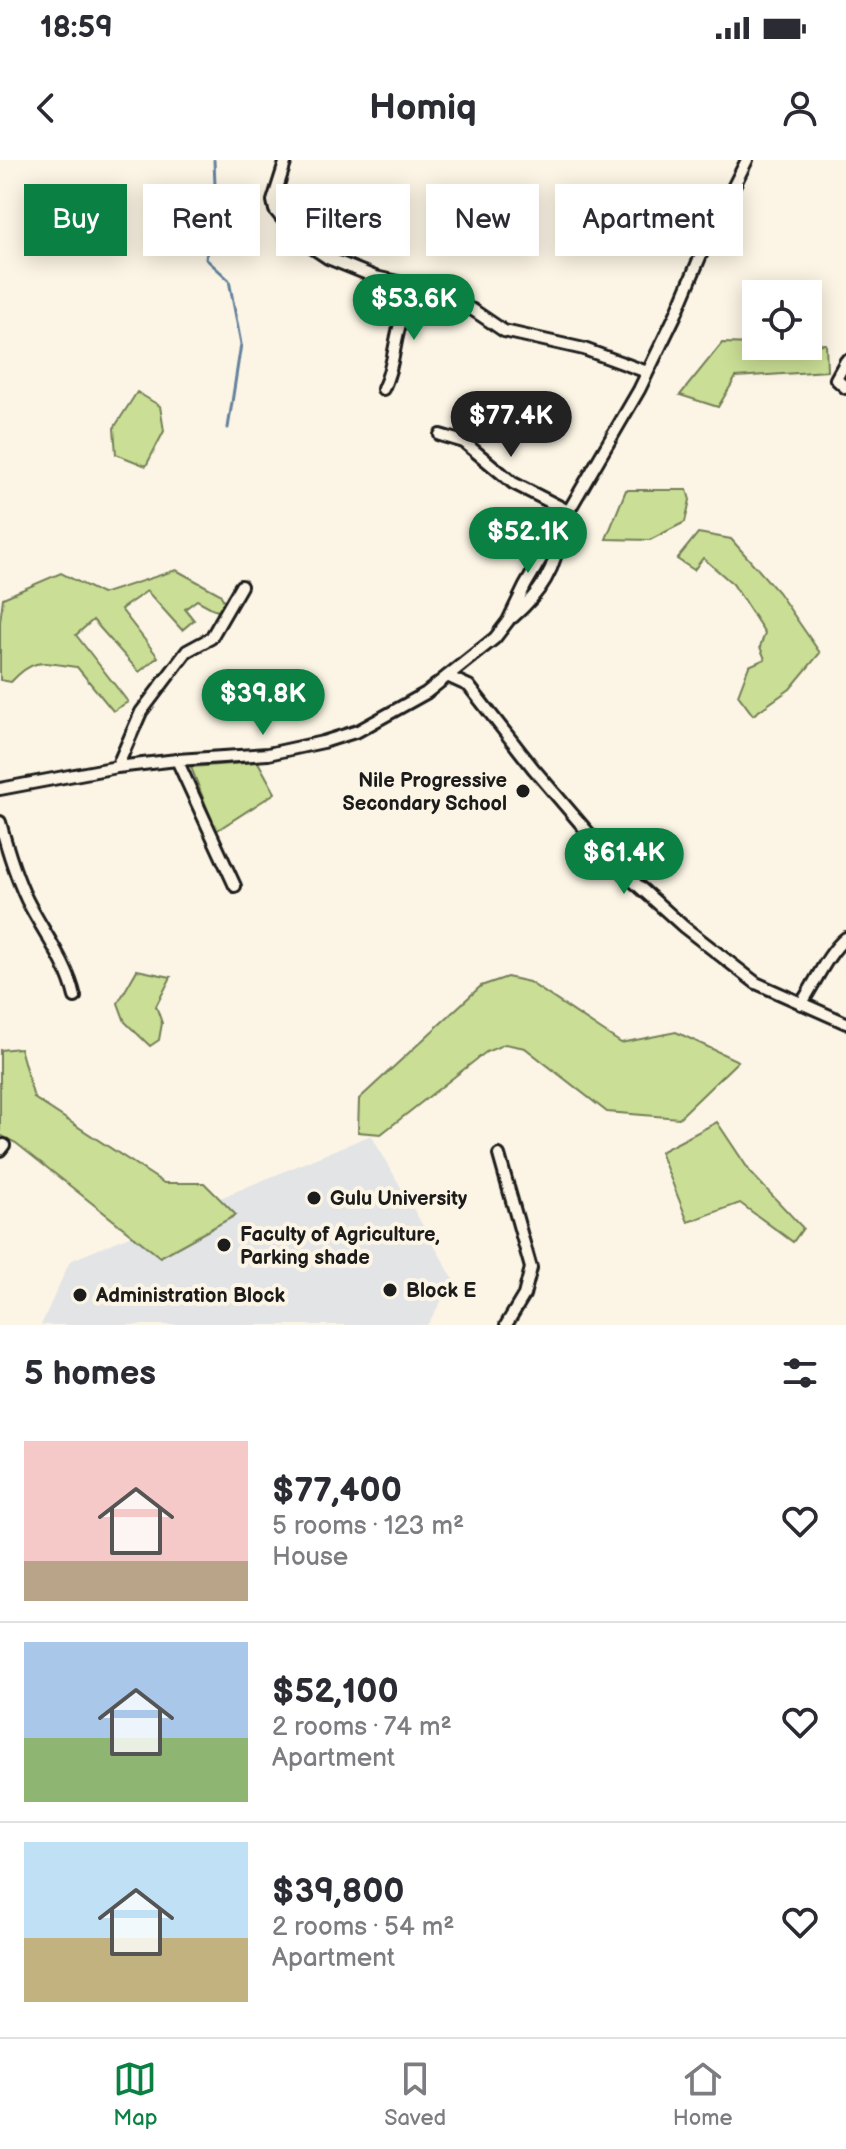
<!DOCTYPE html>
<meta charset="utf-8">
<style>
:root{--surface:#fff;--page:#f7f7f7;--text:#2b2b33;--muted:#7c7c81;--line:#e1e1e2;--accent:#0b8043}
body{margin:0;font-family:"Balsamiq Sans",sans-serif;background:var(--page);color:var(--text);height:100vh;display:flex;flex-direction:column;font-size:30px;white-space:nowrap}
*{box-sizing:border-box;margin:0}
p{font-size:26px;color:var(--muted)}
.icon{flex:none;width:44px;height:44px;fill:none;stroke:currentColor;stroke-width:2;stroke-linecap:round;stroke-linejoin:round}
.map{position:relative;height:1165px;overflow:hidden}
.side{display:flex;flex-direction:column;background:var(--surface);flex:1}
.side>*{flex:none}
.hud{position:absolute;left:24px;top:24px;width:798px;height:72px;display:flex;gap:16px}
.fabs{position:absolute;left:742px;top:120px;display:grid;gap:16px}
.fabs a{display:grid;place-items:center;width:80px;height:80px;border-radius:0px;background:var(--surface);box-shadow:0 4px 20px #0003;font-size:40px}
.price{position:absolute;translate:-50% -68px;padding:0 18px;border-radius:28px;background:var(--accent);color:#fff;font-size:26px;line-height:52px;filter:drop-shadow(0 2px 4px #0008)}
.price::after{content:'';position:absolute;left:50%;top:48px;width:24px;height:18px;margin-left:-12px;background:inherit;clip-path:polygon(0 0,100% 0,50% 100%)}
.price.on{background:#222;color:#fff}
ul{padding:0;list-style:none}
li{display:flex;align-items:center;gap:24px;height:200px;padding:0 24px}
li+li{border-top:2px solid var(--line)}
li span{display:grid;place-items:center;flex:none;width:224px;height:160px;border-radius:0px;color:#555}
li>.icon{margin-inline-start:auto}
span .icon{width:96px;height:96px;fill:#fffc;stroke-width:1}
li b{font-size:34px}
h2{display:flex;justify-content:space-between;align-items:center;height:96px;padding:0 24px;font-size:34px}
.pill{padding:0 28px;border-radius:0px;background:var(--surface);box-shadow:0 4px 20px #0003;font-size:28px;line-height:72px}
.pill.on{background:var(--accent);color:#fff}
.status{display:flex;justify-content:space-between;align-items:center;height:56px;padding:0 40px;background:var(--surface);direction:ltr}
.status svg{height:22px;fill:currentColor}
header{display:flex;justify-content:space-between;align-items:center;height:104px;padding:0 24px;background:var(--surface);font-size:36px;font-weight:600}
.dock{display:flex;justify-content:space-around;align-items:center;height:112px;border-top:2px solid var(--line);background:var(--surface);font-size:22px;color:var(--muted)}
.dock a{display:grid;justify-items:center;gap:4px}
.dock .on{color:var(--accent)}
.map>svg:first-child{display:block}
.built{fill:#e2e4e6}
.green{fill:#cadf95;stroke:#737e58;stroke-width:2}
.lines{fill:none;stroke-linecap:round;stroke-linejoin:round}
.stream{stroke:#63819b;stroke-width:3}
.street-casing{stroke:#1c1c1c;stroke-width:16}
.street{stroke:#fcf5e5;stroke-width:10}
.poi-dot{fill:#1c1c1c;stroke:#fcf5e5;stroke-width:3}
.labels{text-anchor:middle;stroke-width:8;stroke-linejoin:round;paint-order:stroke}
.poi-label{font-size:20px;font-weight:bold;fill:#1c1c1c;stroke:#fcf5e5;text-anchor:start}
</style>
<div class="status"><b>18:59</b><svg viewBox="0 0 49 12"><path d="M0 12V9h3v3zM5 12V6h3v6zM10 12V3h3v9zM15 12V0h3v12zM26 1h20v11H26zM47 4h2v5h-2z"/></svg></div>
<header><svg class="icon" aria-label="back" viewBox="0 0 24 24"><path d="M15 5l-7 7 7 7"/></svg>Homiq<svg class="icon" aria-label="person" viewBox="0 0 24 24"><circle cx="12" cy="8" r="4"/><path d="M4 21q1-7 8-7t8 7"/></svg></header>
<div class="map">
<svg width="846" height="1165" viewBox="0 0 846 1165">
<rect width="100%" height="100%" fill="#fcf5e5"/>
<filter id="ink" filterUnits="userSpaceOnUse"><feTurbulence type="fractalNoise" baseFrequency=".0125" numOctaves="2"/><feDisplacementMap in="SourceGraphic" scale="16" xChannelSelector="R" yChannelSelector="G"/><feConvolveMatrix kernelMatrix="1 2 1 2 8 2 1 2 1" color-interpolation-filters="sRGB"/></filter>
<g filter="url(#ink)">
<path class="built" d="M371 975 454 1120 427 1165H41L70 1101Z"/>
<path class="green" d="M722 183 756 184V186L826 184 827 211 736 217 718 247 680 235Z
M137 232 160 246 164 271 146 306 116 294 114 268Z
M626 330H687L690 340 685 362 650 380 606 379Z
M698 373 731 379 778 432 820 493 790 529 753 555 738 535 749 506 765 499 760 487 765 473 733 424 703 398 694 410 677 399Z
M176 410 220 434 228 448 217 451 197 440 185 449 194 460 182 470 147 431 121 449 158 497 139 512 93 460 76 475 128 542 113 551 77 507C44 503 35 496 11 522L0 520V462L3 438 61 413 102 434Z
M258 602 275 633 216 671 191 607Z
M137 810 171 817 156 846 162 863 159 880 150 886 125 862 118 843Z
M507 817 529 822 621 883 676 872 738 901 679 958 607 952 525 888 505 884 486 892 381 974 358 972 359 939 481 826Z
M20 888 34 938 164 1023H204L236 1055 160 1097 16 983 0 975V890Z
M717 962 751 1013 803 1068 793 1082 740 1043 688 1062 660 992Z"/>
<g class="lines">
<path class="stream" d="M214 0 215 26 206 99 229 120 241 184 228 268"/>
<defs>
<path id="street" d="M286 0 273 41 275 50 298 78 328 98 375 117 398 122 473 150 504 171 584 189 647 212
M846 201 836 219 846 228
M383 229C395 204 393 183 402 158 406 145 411 144 413 128
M440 275 464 282 513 323 568 351
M513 457C539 434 558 408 559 372
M447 516 469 526 533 608 604 691 624 713 684 767 756 823 846 863
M177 600 235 726
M117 607 141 552 187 491 211 478 241 426
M0 629 117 607 177 600 268 594 323 582 358 571 426 533 495 478 508 461 525 426 639 230 676 154 711 71 747 0
M0 662C7 688 15 715 27 740 43 772 67 802 75 837
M801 844C815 824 827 793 846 778
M0 990 4 985
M499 995 531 1108 524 1135 506 1165"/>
</defs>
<use href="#street" class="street-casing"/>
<use href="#street" class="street"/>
</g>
</g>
<g class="poi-dot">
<circle cx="523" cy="631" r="8"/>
<circle cx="314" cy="1038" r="8"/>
<circle cx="224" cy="1085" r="8"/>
<circle cx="390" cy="1130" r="8"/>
<circle cx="80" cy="1135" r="8"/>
</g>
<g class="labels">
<g class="poi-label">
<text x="507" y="627" text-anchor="end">Nile Progressive<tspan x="507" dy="23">Secondary School</tspan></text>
<text x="330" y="1045">Gulu University</text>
<text x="240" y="1081">Faculty of Agriculture,<tspan x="240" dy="23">Parking shade</tspan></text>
<text x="406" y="1137">Block E</text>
<text x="96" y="1142">Administration Block</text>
</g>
</g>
</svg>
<div class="fabs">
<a><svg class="icon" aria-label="locate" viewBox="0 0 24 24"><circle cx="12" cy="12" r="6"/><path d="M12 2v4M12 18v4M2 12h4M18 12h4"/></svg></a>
</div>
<b class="price" style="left:414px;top:182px">$53.6K</b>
<b class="price on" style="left:511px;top:299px">$77.4K</b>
<b class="price" style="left:528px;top:415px">$52.1K</b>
<b class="price" style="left:263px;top:577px">$39.8K</b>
<b class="price" style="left:624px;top:736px">$61.4K</b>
<div class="hud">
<a class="pill on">Buy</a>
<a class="pill">Rent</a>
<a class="pill">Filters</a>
<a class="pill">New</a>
<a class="pill">Apartment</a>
</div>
</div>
<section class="side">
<h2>5 homes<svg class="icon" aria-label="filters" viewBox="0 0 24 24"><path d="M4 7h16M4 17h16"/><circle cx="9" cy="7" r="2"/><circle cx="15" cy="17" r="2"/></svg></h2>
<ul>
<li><span style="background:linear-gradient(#f6c9c9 75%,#b9a48a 0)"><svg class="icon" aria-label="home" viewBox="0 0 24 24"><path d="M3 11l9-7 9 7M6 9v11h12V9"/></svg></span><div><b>$77,400</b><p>5 rooms · 123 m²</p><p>House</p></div><svg class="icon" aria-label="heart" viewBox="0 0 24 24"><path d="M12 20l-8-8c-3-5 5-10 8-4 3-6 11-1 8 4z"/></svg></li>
<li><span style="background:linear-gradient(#a9c7e8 60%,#8fb573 0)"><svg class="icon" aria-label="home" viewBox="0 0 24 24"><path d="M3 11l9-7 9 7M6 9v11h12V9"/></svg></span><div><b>$52,100</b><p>2 rooms · 74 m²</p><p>Apartment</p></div><svg class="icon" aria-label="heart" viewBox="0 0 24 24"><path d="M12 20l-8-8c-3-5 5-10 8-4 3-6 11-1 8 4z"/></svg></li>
<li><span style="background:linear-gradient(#bfe0f5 60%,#c2b280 0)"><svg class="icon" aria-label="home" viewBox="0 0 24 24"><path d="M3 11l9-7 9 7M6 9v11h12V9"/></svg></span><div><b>$39,800</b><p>2 rooms · 54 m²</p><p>Apartment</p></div><svg class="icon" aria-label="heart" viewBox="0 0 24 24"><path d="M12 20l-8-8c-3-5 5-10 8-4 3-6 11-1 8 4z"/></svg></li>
</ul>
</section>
<nav class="dock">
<a class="on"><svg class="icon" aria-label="map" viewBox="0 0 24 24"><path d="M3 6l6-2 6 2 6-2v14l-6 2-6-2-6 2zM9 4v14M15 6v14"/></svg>Map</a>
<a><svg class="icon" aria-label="saved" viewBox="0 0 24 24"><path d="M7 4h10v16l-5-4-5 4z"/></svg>Saved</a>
<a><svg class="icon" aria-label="home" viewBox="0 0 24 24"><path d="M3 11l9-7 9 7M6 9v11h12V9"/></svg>Home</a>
</nav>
